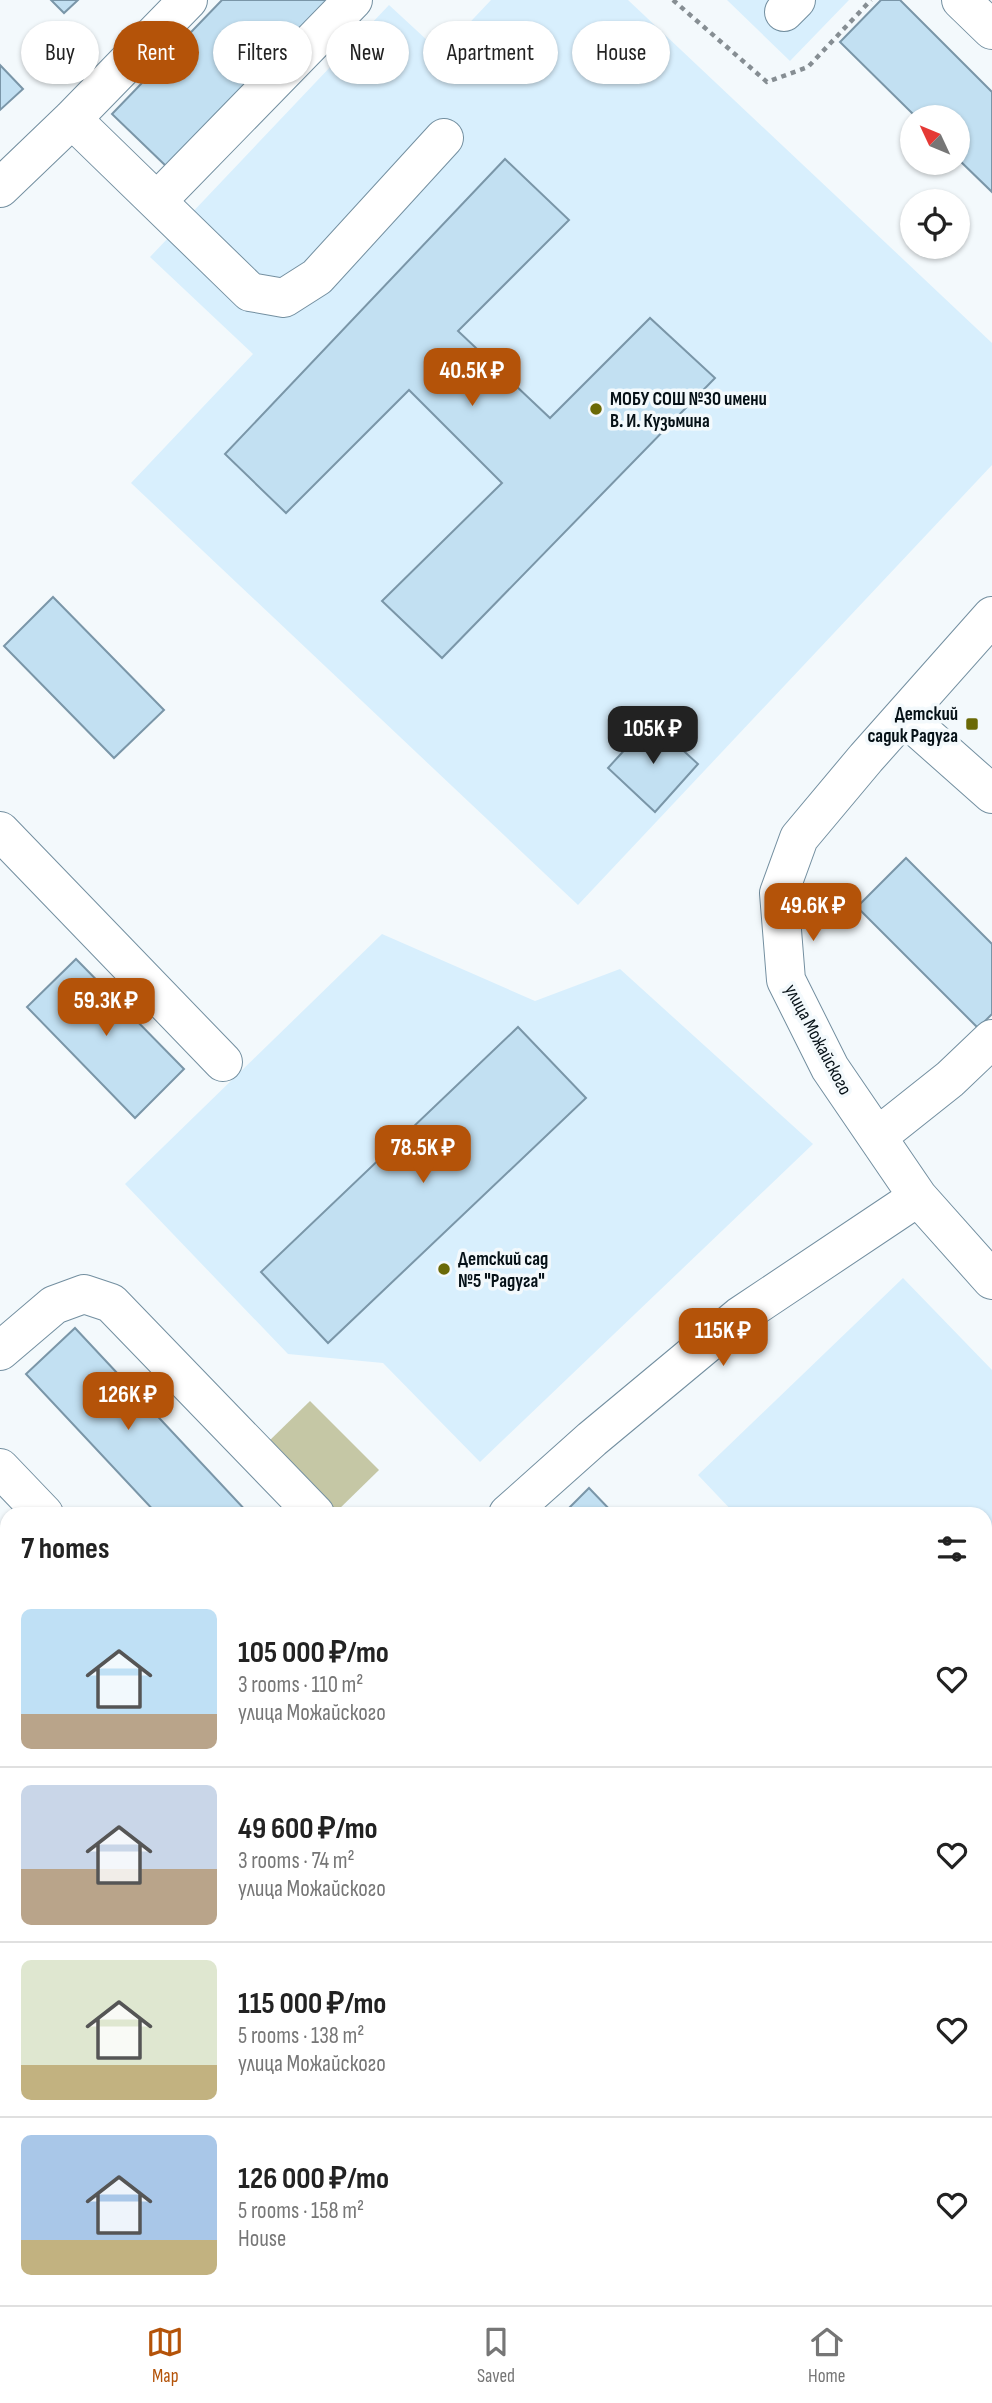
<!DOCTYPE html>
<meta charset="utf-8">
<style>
:root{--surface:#fff;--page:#f6f6f6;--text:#222;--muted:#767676;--line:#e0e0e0;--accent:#b45309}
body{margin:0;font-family:"Sofia Sans Condensed",sans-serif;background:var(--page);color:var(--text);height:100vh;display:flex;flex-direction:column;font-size:26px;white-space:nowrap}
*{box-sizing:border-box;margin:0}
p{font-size:23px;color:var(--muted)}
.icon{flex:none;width:38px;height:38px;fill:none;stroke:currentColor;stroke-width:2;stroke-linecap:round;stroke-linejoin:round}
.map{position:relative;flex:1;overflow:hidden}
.drawer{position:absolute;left:0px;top:1507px;width:992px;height:800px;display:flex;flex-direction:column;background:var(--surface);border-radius:21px 21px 0 0;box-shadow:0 2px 5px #0004}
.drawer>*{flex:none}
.top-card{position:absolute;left:21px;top:21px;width:950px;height:63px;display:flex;gap:14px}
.needle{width:46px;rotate:314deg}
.fabs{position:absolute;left:900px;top:105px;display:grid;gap:14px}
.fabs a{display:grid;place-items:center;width:70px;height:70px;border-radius:50%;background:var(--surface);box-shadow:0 2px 5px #0004;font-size:35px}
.price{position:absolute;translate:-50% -60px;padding:0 16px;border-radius:14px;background:var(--accent);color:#fff;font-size:23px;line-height:46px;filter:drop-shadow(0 2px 4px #0008)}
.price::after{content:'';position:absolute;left:50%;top:42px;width:21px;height:16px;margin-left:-10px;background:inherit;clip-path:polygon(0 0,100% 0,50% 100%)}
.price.selected{background:#222;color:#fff}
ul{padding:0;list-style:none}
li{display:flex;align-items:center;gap:21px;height:175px;padding:0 21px}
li+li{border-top:2px solid var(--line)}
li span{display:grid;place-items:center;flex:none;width:196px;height:140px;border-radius:10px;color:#555}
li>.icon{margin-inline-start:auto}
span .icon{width:84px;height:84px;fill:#fffc;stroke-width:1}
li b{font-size:30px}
h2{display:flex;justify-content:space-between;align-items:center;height:84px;padding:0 21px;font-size:30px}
.chip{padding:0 24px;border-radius:32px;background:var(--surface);box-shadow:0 2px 5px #0004;font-size:24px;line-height:63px}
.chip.selected{background:var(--accent);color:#fff}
.menu{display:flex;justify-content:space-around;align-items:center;height:98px;border-top:2px solid var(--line);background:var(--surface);font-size:19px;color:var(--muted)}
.menu a{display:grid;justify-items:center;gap:4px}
.menu .selected{color:var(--accent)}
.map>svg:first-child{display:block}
.built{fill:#d8effd}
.green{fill:#c5c7a5}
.building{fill:#c2e0f2;stroke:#7a96a8;stroke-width:2}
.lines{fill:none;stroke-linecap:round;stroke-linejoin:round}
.minor-casing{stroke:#738fa0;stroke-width:40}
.path{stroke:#868e93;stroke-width:4.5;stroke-dasharray:5 5;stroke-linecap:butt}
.minor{stroke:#fff;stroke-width:38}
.poi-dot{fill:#6a6906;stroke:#f3f9fc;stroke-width:2.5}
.labels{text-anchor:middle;stroke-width:7;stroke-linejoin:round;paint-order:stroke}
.poi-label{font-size:19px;font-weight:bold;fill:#061117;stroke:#f3f9fc;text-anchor:start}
.street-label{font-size:19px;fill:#061117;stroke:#f3f9fc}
</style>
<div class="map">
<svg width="992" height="2305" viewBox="0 0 992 2305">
<rect width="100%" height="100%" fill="#f3f9fc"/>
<path class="built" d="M491 0H628L992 343V465L578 905 131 483 253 354 150 257 389 5 441 53Z
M727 0H849L790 61Z
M382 934 535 1001 620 969 813 1144 480 1462 383 1363 288 1354 125 1184Z
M903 1278 992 1370V1780L985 1773V1514H735L698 1475Z"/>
<path class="green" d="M310 1401 379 1470 335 1513 266 1444Z"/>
<path class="building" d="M51 0H78L64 13Z
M222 0H329L167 167 112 114Z
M881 0H900L992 92V192L957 158V117H916L840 42Z
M0 65 23 89 0 110Z
M505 159 569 220 458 331 550 418 650 318 715 378 442 658 382 601 502 483 409 390 286 513 225 454Z
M53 597 164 710 114 758 4 646Z
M651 721 698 764 655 812 608 768Z
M906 858 992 944V1014L978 1028 857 907Z
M76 959 184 1069 135 1118 27 1007Z
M518 1027 586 1098 328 1343 261 1272Z
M75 1328 249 1514H157L26 1374Z
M589 1488 614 1514H563Z
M992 1569V1698L990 1696 987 1699 985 1697V1576Z
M0 2071 7 2078V2208L0 2201Z
M95 2300H221L226 2305H101Z
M856 2300H961L966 2305H862Z"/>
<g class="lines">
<defs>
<path id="minor" d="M961 0 992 30
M784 12 796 0
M72 119 250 292 284 298 317 277 444 138
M0 188 72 119 188 0
M157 201 353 0
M992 616 866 758 799 838 779 893 786 980 830 1068 918 1197 992 1280
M904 716 992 794
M0 831 223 1062
M877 1137 950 1079 992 1039
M0 1351 54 1305 84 1294 111 1303 315 1514
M0 1468 44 1514
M508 1514 592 1439 740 1316 918 1197
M0 1996 7 2004
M0 2250 7 2257
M985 2257 992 2264
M48 2300 53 2305
M278 2300 283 2305
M797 2300 802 2305"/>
</defs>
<use href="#minor" class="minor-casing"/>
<path class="path" d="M673 0 767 82 808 67 871 0"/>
<use href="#minor" class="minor"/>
</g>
<g class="poi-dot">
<circle cx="596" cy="409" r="7"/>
<rect x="965" y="717" width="14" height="14" rx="3.5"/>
<circle cx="444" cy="1269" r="7"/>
</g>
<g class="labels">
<g class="poi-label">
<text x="610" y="405">МОБУ СОШ №30 имени<tspan x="610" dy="22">В. И. Кузьмина</tspan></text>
<text x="958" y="720" text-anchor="end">Детский<tspan x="958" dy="22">садик Радуга</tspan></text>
<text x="458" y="1265">Детский сад<tspan x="458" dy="22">№5 "Радуга"</tspan></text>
</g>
<g class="street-label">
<text transform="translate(819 1039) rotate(62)" y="7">улица Можайского</text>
</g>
</g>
</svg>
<div class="fabs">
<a><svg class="needle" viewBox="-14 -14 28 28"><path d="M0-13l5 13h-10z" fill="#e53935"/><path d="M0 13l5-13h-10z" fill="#767676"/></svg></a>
<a><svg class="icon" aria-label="locate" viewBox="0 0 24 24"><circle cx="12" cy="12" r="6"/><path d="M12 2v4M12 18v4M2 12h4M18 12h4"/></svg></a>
</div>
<b class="price" style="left:472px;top:408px">40.5K ₽</b>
<b class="price selected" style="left:653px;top:766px">105K ₽</b>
<b class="price" style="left:813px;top:943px">49.6K ₽</b>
<b class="price" style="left:106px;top:1038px">59.3K ₽</b>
<b class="price" style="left:423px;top:1185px">78.5K ₽</b>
<b class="price" style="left:723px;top:1368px">115K ₽</b>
<b class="price" style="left:128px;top:1432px">126K ₽</b>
<div class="top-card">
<a class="chip">Buy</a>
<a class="chip selected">Rent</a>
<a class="chip">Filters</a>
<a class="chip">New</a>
<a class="chip">Apartment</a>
<a class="chip">House</a>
</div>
<section class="drawer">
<h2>7 homes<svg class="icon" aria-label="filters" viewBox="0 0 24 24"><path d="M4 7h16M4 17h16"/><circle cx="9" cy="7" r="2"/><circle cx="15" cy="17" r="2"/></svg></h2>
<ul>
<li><span style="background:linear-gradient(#bfe0f5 75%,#b9a48a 0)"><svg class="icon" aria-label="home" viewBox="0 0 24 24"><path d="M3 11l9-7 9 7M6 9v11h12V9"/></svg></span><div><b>105 000 ₽/mo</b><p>3 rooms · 110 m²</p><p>улица Можайского</p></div><svg class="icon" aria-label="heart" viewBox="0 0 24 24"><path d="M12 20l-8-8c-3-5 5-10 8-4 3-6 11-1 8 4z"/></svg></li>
<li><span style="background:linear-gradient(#c9d6e8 60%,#b9a48a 0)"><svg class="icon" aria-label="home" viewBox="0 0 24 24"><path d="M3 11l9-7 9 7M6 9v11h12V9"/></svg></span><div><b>49 600 ₽/mo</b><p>3 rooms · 74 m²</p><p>улица Можайского</p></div><svg class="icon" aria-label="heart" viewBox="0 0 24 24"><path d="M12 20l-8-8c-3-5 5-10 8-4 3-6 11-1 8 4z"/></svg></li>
<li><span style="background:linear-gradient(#dfe7d0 75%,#c2b280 0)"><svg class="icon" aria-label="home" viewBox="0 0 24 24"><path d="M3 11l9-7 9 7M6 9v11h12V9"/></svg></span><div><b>115 000 ₽/mo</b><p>5 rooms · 138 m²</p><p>улица Можайского</p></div><svg class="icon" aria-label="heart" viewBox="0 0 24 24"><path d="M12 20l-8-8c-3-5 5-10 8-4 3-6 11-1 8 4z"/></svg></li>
<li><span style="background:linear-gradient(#a9c7e8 75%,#c2b280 0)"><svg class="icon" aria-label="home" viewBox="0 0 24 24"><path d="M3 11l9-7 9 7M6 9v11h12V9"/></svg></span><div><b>126 000 ₽/mo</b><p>5 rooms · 158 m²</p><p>House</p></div><svg class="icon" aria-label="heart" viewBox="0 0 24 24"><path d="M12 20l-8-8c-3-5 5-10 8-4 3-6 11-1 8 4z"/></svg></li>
</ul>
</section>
</div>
<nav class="menu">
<a class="selected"><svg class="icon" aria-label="map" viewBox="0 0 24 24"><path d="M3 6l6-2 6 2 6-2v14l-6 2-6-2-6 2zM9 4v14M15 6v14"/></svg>Map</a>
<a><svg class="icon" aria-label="saved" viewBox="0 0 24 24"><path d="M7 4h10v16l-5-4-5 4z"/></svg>Saved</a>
<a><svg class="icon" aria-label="home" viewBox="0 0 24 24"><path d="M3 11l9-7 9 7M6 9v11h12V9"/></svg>Home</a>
</nav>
